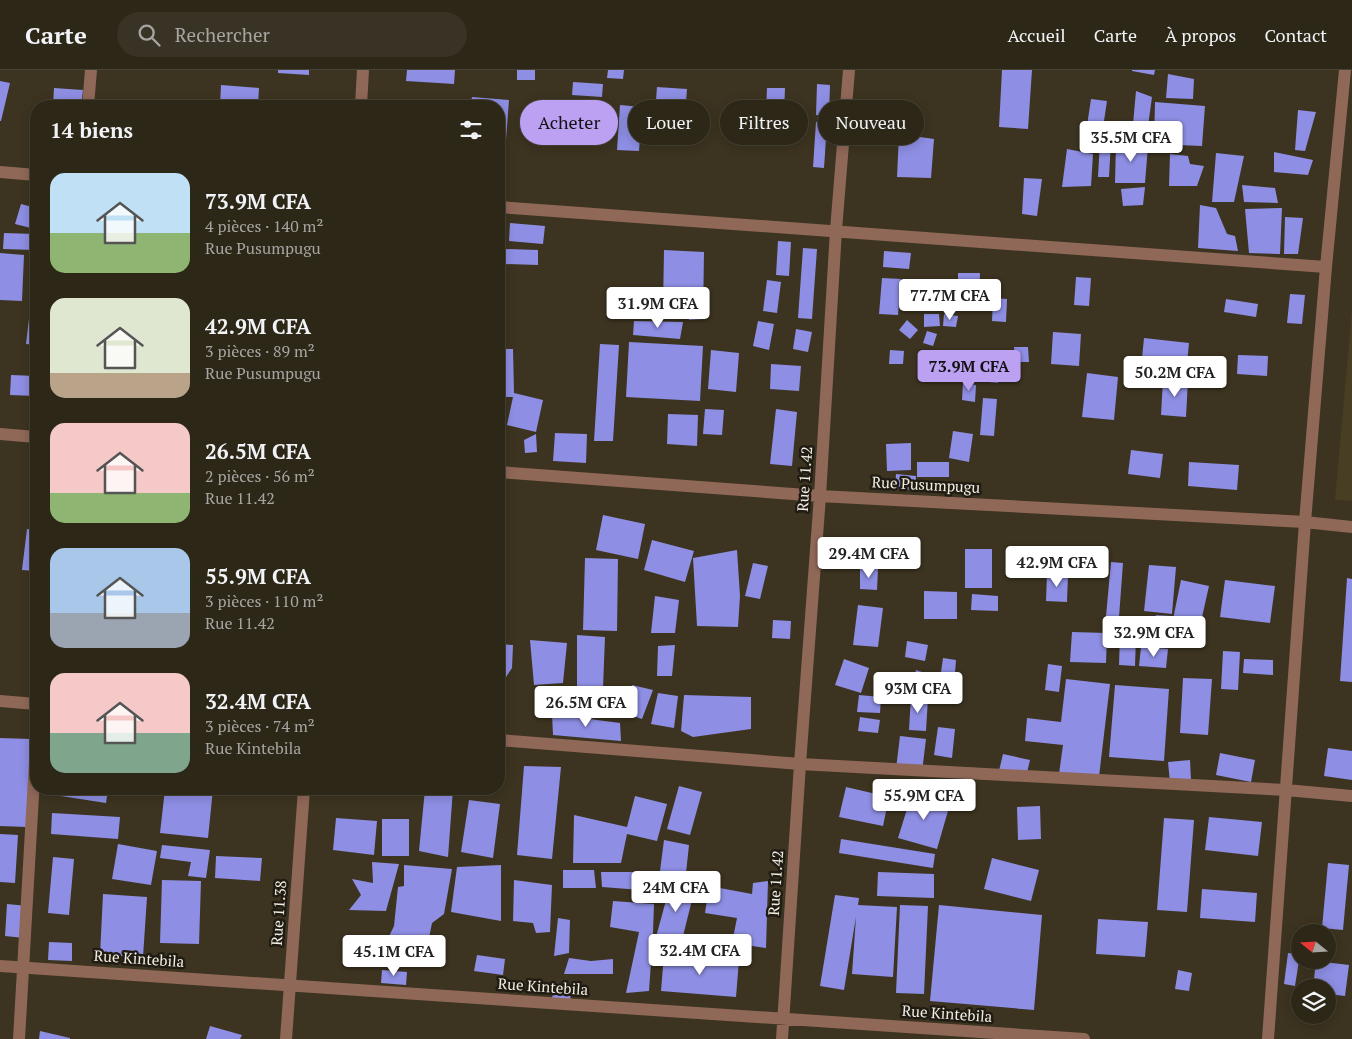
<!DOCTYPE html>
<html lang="fr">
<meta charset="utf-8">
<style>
:root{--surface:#2d2718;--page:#393325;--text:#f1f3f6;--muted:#a7a5a2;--line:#484437;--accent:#bca0f2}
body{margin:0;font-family:"PT Serif",serif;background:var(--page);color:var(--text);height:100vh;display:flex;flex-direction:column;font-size:19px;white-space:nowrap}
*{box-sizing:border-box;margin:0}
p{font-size:16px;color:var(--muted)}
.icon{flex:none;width:28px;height:28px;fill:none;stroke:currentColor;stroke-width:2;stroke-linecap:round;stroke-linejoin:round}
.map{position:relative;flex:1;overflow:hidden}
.details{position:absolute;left:30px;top:30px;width:475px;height:695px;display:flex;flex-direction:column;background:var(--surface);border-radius:20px;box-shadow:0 2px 12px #0003,0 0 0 1px var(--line)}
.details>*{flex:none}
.banner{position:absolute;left:520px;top:30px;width:475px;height:45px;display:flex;gap:10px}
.needle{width:32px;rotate:288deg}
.fabs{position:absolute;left:1291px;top:854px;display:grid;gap:10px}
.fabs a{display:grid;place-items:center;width:45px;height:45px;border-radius:50%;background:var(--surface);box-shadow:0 2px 12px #0003,0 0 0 1px var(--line);font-size:25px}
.price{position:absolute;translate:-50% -42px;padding:0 11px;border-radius:5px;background:#fff;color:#222;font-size:16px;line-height:32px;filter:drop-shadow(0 1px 2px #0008)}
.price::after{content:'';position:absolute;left:50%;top:30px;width:15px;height:11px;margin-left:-8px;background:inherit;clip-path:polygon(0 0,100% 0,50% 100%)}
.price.selected{background:var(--accent);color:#111}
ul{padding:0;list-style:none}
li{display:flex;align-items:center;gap:15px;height:125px;padding:0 20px}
li span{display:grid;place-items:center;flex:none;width:140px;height:100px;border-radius:15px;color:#555}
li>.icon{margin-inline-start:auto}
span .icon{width:60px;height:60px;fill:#fffc;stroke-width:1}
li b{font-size:21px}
h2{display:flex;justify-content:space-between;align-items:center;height:60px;padding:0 20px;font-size:21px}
.pill{padding:0 18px;border-radius:22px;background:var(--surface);box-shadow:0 2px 12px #0003,0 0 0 1px var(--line);font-size:18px;line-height:45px}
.pill.selected{background:var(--accent);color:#111}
header{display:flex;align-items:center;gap:30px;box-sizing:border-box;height:70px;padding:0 25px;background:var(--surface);border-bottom:1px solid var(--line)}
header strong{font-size:24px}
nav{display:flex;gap:28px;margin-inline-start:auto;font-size:18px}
.search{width:350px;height:45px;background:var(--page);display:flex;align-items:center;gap:12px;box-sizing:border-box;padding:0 18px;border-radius:28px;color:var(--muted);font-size:19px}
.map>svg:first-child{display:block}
.built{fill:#483e23}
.building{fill:#8e8ee4}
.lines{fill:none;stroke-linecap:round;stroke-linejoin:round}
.street{stroke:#906858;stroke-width:12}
.labels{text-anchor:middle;stroke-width:5;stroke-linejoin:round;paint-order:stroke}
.street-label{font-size:15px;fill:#f2eee1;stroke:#201c13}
</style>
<header>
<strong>Carte</strong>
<div class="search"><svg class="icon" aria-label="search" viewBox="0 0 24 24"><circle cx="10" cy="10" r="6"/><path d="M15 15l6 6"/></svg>Rechercher</div>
<nav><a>Accueil</a><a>Carte</a><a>À propos</a><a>Contact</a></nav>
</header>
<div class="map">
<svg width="1352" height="969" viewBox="0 0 1352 969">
<rect width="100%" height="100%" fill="#3c3420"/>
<path class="built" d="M1352 240V431L1335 430Z"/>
<path class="building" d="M278 0H309V5L278 3Z
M407 0H455L454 14 406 11Z
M517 0H535V10H517Z
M608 0H624L623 9 607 8Z
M1002 0H1032L1028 59 999 57Z
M1132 0H1155L1154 5 1132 1Z
M1168 4 1194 9 1193 29 1166 28Z
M0 11 10 13 1 51H0Z
M573 12 603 14 602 27 572 25Z
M817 14 830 15 829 46 816 45Z
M221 15 259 18 258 36H220Z
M657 17 687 19 686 32 656 30Z
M54 18 83 20 81 36H53Z
M767 18H785L784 43 766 42Z
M1136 21 1152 27 1148 56 1133 54Z
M472 27 509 30 503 109H499V36H459L460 32H471Z
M1091 29 1107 31 1102 64 1086 62Z
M1155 32 1205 36 1202 76 1154 74Z
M620 35 642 37 639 81 617 80Z
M656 38H667V52H655Z
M1298 40 1316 42 1305 81 1295 80Z
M757 48 788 50 787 64 755 62Z
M816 52 827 53 824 98 813 97Z
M899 64 934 69 931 108 897 107Z
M1100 70 1111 71 1109 107H1098Z
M1116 72 1148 76 1145 113H1115Z
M1067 79 1093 84 1091 116 1062 117Z
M1274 82 1313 90 1308 105 1274 102Z
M1216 83 1244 86 1234 132H1212Z
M1170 84 1188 86 1190 94 1204 96 1197 116H1169Z
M1024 108 1042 109 1037 146 1022 144Z
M1242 115 1275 118 1278 133 1244 132Z
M1145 117 1143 135 1123 136 1121 119Z
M21 134 36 138V154L35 159 15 154Z
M1200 135 1216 138 1227 164 1235 166 1238 181 1198 178Z
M1282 138 1280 184 1249 183 1245 139Z
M1285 147 1303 148 1298 184H1284Z
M510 153 545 156 543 174 509 171Z
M4 163 35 164 34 180 3 179Z
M778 171 791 172 789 206 776 205Z
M803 178 817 179 812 249 798 248Z
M505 179 538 180V195L504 194Z
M664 180 704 182 703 249 689 250 687 238H663Z
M884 181 911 183 909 199 883 197Z
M0 183 24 185 22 231 0 230Z
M958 203H980L979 238H958Z
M1076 207 1091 208 1089 236 1074 235Z
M882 208 901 209 898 245 879 244Z
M767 210 781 212 777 243 763 241Z
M1290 224 1305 225 1302 254 1287 253Z
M993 228 1007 229 1006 252 992 251Z
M1226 229 1258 234 1256 247 1224 242Z
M31 232H36V275L26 274Z
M924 244H939L940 256 924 257Z
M944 244 958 246 956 257 943 256Z
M907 250 918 260 910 269 899 260Z
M634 251 683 252 680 269 633 265Z
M758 251 774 254 769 280 753 276Z
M796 259 812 262 808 282 793 279Z
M927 261 937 264 933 276 923 273Z
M1053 262 1081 264 1079 296 1051 294Z
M1144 268 1189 273 1186 303 1141 298Z
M629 272 703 276 700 331 626 327Z
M600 274 619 275 613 371H594Z
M1014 277H1028L1029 292H1015Z
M500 279H513L514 323 543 330 536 362 507 355 513 327H500Z
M711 280 739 283 736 322 708 319Z
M890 280 904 281 903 294H889Z
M950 282 964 286 957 304 943 300Z
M1238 285 1268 286 1267 306 1237 304Z
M771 294 801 296 799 321 770 319Z
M981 299 1000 301 998 313 979 311Z
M1087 303 1118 307 1114 350 1082 347Z
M11 305 36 306V326L10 325Z
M1163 309 1188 310 1186 347 1161 345Z
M963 313 976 315 975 332 962 330Z
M983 328 997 329 994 366 980 365Z
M705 339 724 340 722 365 703 364Z
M776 339 797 342 792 396 770 394Z
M668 344 698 345 697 376 667 374Z
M953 361 973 364 969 392 949 388Z
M555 363 587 364 586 393 553 391Z
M536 364 537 382 525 383 524 370Z
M911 373V400L887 401 886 374Z
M1131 380 1163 384 1160 408 1128 404Z
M917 392H949V407H917Z
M1189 392 1239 395 1237 420 1188 416Z
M896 404 916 406 915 420 895 419Z
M603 445 645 454 638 489 596 480Z
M27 459 36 460V501L22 500Z
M652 470 694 481 685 512 644 500Z
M965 479H992V518H965Z
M737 480 740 526 738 557 697 556 693 488Z
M585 488 618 489 617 561 583 560Z
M1111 492 1123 493 1119 547 1106 546Z
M753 493 768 496 760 529 745 526Z
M1149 495 1176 497 1172 544 1144 541Z
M860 498 878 499 877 520 860 519Z
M34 504H36V530H31Z
M1047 504 1068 505 1067 532 1046 531Z
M1347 508 1352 509V612L1340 611Z
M1181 510 1209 516 1196 574 1169 569V571L1153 570 1156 545 1172 546 1171 559Z
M1225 510 1275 516 1270 553 1220 547Z
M924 521 957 522V549H924Z
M972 524 998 526V541L971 540Z
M655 526 679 530 675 563H651Z
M858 535 883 538 878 577 853 575Z
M773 550 791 551 790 569 772 568Z
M1072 562 1107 563 1106 593 1070 592Z
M577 565 605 567 603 618 577 617Z
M1120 565 1136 566 1135 596 1119 595Z
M530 570 567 573 563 613 534 615Z
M907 571 928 575 925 591 905 587Z
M499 574 513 575 512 598 504 610V639L499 640Z
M675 575 672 606H657L658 576Z
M1141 577 1168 579 1166 598 1139 596Z
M1223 581 1240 582 1238 620 1221 619Z
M943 588 956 590 955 603 941 602Z
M844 589 869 598 861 623 835 615Z
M1244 589 1273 590V605L1243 603Z
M1048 594 1062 596 1059 622 1045 620Z
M916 600 928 604 924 619 912 616Z
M1183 608 1212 609 1208 665 1180 663Z
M1066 609 1110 614 1098 715 1058 711 1063 675 1025 671 1027 648 1061 652Z
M632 615 653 620 642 649 630 645Z
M1115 615 1169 619 1164 691 1109 687Z
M658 623 678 626 674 658 651 654Z
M684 625 751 627V659L693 667 681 661Z
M859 625 881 627 880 643 857 642Z
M911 626 928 628 926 661 909 660Z
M552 644 620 653 621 671 553 665Z
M860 647 880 650 878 663 858 661Z
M938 657 955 659 952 688 934 685Z
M900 666 926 669 922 702 896 699Z
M0 668 31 669 27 757 0 756Z
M1328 678 1352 681V710L1324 706Z
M1220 683 1255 690 1251 712 1216 705Z
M1003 684 1030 690 1025 711 998 705Z
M1190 690 1191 711 1170 713 1168 692Z
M524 696 561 697 552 789 517 785Z
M679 716 702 722 690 765 667 759Z
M846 717 889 727 883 756 839 747Z
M49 719H108L106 733 48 724Z
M165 719H213L208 768 160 763Z
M425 719H453L448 787 419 781Z
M912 723 950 734 937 779 898 768Z
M635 726 667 734 657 771 627 764 621 793H573L574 745 627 757Z
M469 730 500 734 493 788 461 782Z
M1040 736 1041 769 1018 770 1017 737Z
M52 743 120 747 118 769 51 764Z
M1209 747 1262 752 1258 786 1205 780Z
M336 748 377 751 374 785 333 780Z
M1164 748 1194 750 1187 842 1157 840Z
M382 749H409V786H382Z
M0 764 18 765 15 813 0 812Z
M841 769 935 784 933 798 839 783Z
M664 770 689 775 686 803 660 801Z
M118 774 157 781 151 815 112 809Z
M162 775 210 780 206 808 188 806 191 792 160 788Z
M216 786 262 788 260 811 215 808Z
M53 787 74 789 69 845 48 843Z
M992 788 1039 800 1031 831 984 819Z
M372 792 399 794 386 841 349 840 361 825 352 809 373 813Z
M1328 793 1349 795 1343 860 1322 858Z
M404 795 452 799 444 844 432 853 426 883H381L394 856 398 817 404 816Z
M501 795V851L451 842 457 797Z
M563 800H594L596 818H563Z
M601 802H654V821L602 817Z
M878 802 934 804V828L877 826Z
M162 810 201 811 199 874 160 873Z
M514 810 552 815 550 862 536 863 533 853 513 851Z
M768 811 766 878 732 873 737 848 705 843 709 816 752 824 753 813Z
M671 812 695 818 681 874 656 867Z
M1202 819 1257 823 1255 852 1200 848Z
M103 824 147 827 143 887 100 885Z
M835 825 859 828 858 835 897 837 893 907 852 904 856 847 844 920 820 916Z
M613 831 654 834 653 863 649 921 626 923 639 862 610 857Z
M7 834 27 836 24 868 5 866Z
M900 835 928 836 924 924 896 923Z
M939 835 1042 845 1034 940 930 931Z
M558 848 570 850 569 883 554 886Z
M1098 849 1148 852 1145 887 1096 884Z
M49 872 72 873V891L48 890Z
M1288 883 1300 884 1295 916 1284 914Z
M664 884 739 890 736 927 661 921Z
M477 885 505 889 503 905 474 901Z
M569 888 591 891 613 889V904H564Z
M1316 891 1349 895 1345 926 1328 924V918H1313Z
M382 900 407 902 406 915 381 913Z
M1178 900 1192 903 1189 921 1175 919Z
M554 913 572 915 570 931 552 929Z
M210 956 242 965 240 969H206Z
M40 961 70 968V969H39Z"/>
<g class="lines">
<path class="street" d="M88 36 91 0
M361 36 363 0
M0 102 36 105
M499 137 1326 197
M0 364 36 367
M499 402 820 426 1305 452 1352 457
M0 631 36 634
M499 670 800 694 1286 720 1352 726
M0 896 1084 969
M19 969 36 673
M286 969 304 719
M782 969 800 694 820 426 836 160 849 0
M1268 969 1305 452 1326 197 1345 0"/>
</g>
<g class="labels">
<g class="street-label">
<text transform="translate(805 409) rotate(-86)" y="5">Rue 11.42</text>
<text transform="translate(926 415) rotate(3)" y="5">Rue Pusumpugu</text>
<text transform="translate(776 813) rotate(-86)" y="5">Rue 11.42</text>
<text transform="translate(279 843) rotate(-86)" y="5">Rue 11.38</text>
<text transform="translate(139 889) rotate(4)" y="5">Rue Kintebila</text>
<text transform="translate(543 917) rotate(4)" y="5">Rue Kintebila</text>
<text transform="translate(947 944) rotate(4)" y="5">Rue Kintebila</text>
</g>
</g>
</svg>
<div class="fabs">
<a><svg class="needle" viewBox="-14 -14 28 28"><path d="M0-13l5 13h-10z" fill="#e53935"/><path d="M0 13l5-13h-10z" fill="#a7a5a2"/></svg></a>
<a><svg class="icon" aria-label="layers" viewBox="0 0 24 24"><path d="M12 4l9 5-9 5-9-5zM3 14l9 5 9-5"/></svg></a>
</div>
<b class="price" style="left:1131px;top:93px">35.5M CFA</b>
<b class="price" style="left:950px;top:251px">77.7M CFA</b>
<b class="price" style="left:658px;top:259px">31.9M CFA</b>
<b class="price selected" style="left:969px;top:322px">73.9M CFA</b>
<b class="price" style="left:1175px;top:328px">50.2M CFA</b>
<b class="price" style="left:869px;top:509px">29.4M CFA</b>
<b class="price" style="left:1057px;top:518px">42.9M CFA</b>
<b class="price" style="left:1154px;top:588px">32.9M CFA</b>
<b class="price" style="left:918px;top:644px">93M CFA</b>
<b class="price" style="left:586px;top:658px">26.5M CFA</b>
<b class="price" style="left:924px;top:751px">55.9M CFA</b>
<b class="price" style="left:676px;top:843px">24M CFA</b>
<b class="price" style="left:700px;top:906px">32.4M CFA</b>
<b class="price" style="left:394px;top:907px">45.1M CFA</b>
<div class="banner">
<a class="pill selected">Acheter</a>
<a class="pill">Louer</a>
<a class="pill">Filtres</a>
<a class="pill">Nouveau</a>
</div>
<section class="details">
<h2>14 biens<svg class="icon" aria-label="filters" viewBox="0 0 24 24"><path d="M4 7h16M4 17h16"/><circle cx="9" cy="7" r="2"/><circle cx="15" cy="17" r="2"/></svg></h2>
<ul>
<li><span style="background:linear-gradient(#bfe0f5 60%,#8fb573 0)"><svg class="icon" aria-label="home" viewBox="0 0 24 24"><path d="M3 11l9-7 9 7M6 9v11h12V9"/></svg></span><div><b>73.9M CFA</b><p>4 pièces · 140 m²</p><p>Rue Pusumpugu</p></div></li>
<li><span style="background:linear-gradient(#dfe7d0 75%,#b9a48a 0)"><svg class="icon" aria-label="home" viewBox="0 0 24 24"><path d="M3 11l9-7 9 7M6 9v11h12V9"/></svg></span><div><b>42.9M CFA</b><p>3 pièces · 89 m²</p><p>Rue Pusumpugu</p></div></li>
<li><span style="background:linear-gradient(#f6c9c9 70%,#8fb573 0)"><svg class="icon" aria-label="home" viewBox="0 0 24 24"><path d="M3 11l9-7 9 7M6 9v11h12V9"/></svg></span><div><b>26.5M CFA</b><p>2 pièces · 56 m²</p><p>Rue 11.42</p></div></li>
<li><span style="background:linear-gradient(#a9c7e8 65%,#9aa5b1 0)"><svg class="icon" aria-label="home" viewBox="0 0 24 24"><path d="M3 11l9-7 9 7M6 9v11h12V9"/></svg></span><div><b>55.9M CFA</b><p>3 pièces · 110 m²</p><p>Rue 11.42</p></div></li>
<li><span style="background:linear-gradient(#f6c9c9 60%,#7fa58c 0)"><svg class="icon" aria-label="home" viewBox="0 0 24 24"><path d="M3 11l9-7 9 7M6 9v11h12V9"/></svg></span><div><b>32.4M CFA</b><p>3 pièces · 74 m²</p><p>Rue Kintebila</p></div></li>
</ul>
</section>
</div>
